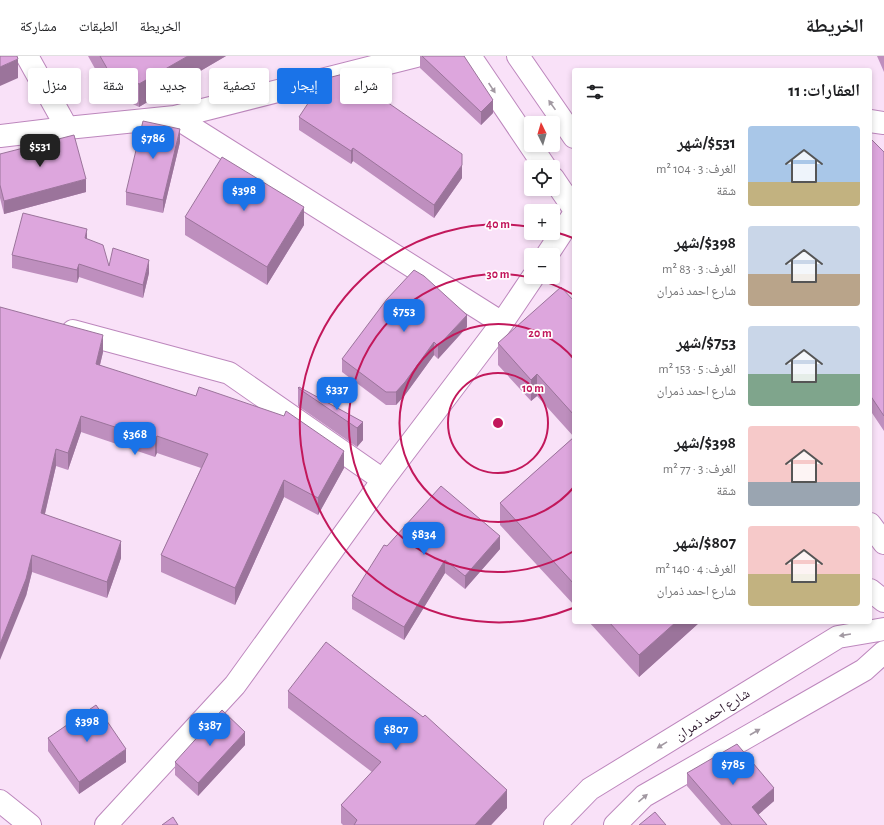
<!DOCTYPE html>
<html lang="ar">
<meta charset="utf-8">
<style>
:root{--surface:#fff;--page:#f2f2f2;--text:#202124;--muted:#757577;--line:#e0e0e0;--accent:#1a73e8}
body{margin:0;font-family:"Alegreya Sans","Noto Naskh Arabic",sans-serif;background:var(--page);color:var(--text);direction:rtl;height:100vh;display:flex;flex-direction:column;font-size:15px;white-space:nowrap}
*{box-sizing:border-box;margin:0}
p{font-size:13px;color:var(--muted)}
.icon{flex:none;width:22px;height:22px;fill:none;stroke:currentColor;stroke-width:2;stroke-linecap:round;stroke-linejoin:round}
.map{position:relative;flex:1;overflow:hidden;direction:ltr}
.drawer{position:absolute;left:572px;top:12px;width:300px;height:556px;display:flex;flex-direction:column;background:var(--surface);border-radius:4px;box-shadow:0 2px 6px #0003;direction:rtl}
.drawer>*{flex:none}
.hud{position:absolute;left:12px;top:12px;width:380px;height:36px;direction:rtl;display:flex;gap:8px}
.needle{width:26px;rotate:355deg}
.tools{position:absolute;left:524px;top:60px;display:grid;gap:8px}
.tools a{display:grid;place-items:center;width:36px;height:36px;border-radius:4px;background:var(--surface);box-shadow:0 2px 6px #0003;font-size:20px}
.price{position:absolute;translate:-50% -34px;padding:0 9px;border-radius:8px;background:var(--accent);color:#fff;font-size:13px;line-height:26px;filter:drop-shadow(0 1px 2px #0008)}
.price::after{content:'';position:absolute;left:50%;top:24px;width:12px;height:9px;margin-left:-6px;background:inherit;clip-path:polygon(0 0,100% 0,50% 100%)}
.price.on{background:#222;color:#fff}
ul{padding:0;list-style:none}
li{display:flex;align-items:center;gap:12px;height:100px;padding:0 12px}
li span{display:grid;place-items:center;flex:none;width:112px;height:80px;border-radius:4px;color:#555}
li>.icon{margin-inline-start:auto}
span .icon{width:48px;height:48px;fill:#fffc;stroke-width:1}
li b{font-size:17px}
h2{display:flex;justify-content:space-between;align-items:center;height:48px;padding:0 12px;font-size:17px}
.pill{padding:0 14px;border-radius:4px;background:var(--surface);box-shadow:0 2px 6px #0003;font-size:14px;line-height:36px}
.pill.on{background:var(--accent);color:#fff}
header{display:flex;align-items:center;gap:24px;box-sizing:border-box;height:56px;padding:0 20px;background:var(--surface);border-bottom:1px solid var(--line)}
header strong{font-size:19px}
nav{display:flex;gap:22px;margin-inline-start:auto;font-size:14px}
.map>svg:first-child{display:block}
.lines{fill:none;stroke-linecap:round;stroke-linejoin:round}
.street-casing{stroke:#bd87bd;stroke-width:24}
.street{stroke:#fff;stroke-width:22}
.wall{fill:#be8fbe}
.shaded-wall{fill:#9b749b}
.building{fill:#dda6dd;stroke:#9b749b}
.oneway{fill:#a299a2}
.ring{fill:none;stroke:#c2185b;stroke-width:2}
.labels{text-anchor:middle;stroke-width:3.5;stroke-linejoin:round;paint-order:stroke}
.street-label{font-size:14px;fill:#311c31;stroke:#fff}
.centre{fill:#c2185b;stroke:#fff;stroke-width:2}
.ring-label{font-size:12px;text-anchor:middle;font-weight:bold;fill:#c2185b;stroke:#fff;stroke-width:3.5;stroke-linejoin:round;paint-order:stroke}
</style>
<header>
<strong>الخريطة</strong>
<nav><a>الخريطة</a><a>الطبقات</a><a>مشاركة</a></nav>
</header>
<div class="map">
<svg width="884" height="769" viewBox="0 0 884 769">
<rect width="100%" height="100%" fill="#f9e1f8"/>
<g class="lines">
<defs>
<path id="street" d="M27 0 67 72
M470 0 545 111
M518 0 574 81
M175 61 502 267
M870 65 884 67
M0 80 67 72 175 61 416 0
M553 122 574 153
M547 199 574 158
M73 275 229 317 383 424
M870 468 884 487
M870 534 884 545
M0 745 30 769
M106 769 235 629 383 424 502 267 533 221
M555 769 590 733 838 581 884 573
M615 769 644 740 864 614 884 596"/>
</defs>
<use href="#street" class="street-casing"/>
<use href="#street" class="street"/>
</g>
<path class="wall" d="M88 0H226L139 51 108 36Z
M420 0H464L493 57 481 69 420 12Z
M877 0H884V16Z
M385 45 462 122 434 162 353 105 351 108 299 74V61Z
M870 82 884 96V375L870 354Z
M180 86 163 157 126 149V136Z
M0 98 86 136 4 158 0 142Z
M185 161 304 169 267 229 185 179Z
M87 183 109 210 149 217 143 242 79 221 77 227 12 212V199Z
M574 245V549L500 469V447L574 381 537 340 531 345 498 309V287Z
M0 251 103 296 100 309 344 412 318 459 284 441 235 549 161 516V499L201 412 157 397 155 401 81 376 68 414 56 410 45 458 121 502 107 542 32 516 26 540Z
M467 271 438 303 434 299 405 339 396 349H386L342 316V303Z
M298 332 363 366V384L357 391 298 350Z
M387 490 500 493 465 533 445 517 404 584 352 553V540Z
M589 566H700L639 621Z
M288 635 507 752 491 769H343L341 767V749L372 716 288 652Z
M48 682 126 706 79 738 48 695Z
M245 689 198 740 175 719V706Z
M687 717 774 745 758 759 767 769H721L687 730Z"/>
<path class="shaded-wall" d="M188 0H226L139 51V28Z
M18 3V22L0 30V11Z
M493 44V57L481 69V56Z
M180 73V86L163 157V144Z
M353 92V105L351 108V95Z
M462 109V122L434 162V149Z
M86 123V136L4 158V145Z
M304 151V169L267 229V211Z
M87 173V186L85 182Z
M149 204V217L143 242V229Z
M79 208V221L77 227V214Z
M467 259V271L438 303V290Z
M103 279V296L96 325V308Z
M434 286V299L405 339 396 349V336Z
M537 318V340L531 345V324Z
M81 360V376L68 414V397Z
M363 366V384L357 391V372Z
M157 380V397L155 401V384Z
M56 393V410L41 474V457Z
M344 395V412L318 459V442Z
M284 424V441L235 549V532Z
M500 480V493L465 533V520Z
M121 485V502L107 542V526Z
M32 499V516L26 540 0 604V588Z
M445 504V517L404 584V571Z
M676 566H700L639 621V599Z
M245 676V689L198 740V727Z
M126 693V706L79 738V726Z
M774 732V745L752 764V751Z
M507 734V752L491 769H475Z"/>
<path class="building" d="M0 0H17L18 3 0 11Z
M100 0H188L139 28 108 14Z
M422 0H464L493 44 481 56Z
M347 17 385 42 384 44 462 98V109L434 149 353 92 351 95 299 61 324 23Z
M143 65 180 73 163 144 126 136Z
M74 79 86 123 4 145 0 129V98Z
M870 82 884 96V360L870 339Z
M222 101 304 151 267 211 185 161Z
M23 157 87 173 85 182 103 189 109 210 113 192 149 204 143 229 79 208 77 214 12 199Z
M414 214 424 220 467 259 438 290 434 286 405 326 396 336H386L342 303 387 243Z
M561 231 574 245V359L537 318 531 324 498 287Z
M0 251 103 279 96 308 196 340 199 331 284 360 286 355 344 395 318 442 284 424 235 532 161 499 208 398 157 380 155 384 81 360 68 397 56 393 41 457 121 485 107 526 32 499 26 523 0 588Z
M299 331 363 366 357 372 298 332Z
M574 381V528L500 447Z
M441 430 500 480 465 520 445 504 404 571 352 540 384 489 387 490Z
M609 566H676L639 599Z
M326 586 423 661 425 659 507 734 475 769H354L357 764 341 749 381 706 288 635Z
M96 649 126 693 79 726 48 682Z
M222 654 245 676 198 727 175 706Z
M737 688 774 732 752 751 767 769H732L687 717Z
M655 756 666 769H639Z
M173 761 178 769H162Z"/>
<defs><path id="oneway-solid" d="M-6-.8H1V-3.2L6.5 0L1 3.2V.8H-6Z"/></defs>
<g class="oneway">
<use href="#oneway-solid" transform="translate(492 32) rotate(56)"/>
<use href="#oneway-solid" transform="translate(552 49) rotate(-125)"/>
<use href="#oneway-solid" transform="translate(845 579) rotate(171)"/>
<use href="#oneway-solid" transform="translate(755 676) rotate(-30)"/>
<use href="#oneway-solid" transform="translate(662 689) rotate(148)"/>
<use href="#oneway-solid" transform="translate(643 742) rotate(-40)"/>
</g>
<g class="ring">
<circle cx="498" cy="367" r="50"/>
<path d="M574 431A99 99 0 1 1 574 303"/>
<path d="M574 495A149 149 0 1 1 574 239"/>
<path d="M573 552A199 199 0 1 1 531 171M555 176A199 199 0 0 1 573 182"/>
</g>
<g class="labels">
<g class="street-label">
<text transform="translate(712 658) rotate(-32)" y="5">شارع احمد ذمران</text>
</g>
</g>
<circle cx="498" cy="367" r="6" class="centre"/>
<g class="ring-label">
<text x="498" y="172">40 m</text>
<text x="498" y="222">30 m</text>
<text x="540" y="281">20 m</text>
<text x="533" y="336">10 m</text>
</g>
</svg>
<div class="tools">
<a><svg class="needle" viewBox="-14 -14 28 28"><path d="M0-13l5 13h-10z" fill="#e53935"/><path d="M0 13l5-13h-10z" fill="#757577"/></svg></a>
<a><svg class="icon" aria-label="locate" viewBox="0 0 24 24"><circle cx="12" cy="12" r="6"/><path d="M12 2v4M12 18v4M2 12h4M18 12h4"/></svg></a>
<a>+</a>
<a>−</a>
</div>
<b class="price" style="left:153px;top:104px">$786</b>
<b class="price on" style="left:40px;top:112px">$531</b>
<b class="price" style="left:244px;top:156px">$398</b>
<b class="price" style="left:404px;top:277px">$753</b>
<b class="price" style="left:337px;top:355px">$337</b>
<b class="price" style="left:135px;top:400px">$368</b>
<b class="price" style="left:424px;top:500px">$834</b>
<b class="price" style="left:87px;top:687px">$398</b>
<b class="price" style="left:210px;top:691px">$387</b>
<b class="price" style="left:396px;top:695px">$807</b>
<b class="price" style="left:733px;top:730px">$785</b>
<div class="hud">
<a class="pill">شراء</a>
<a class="pill on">إيجار</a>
<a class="pill">تصفية</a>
<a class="pill">جديد</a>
<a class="pill">شقة</a>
<a class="pill">منزل</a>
</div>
<section class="drawer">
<h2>العقارات: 11<svg class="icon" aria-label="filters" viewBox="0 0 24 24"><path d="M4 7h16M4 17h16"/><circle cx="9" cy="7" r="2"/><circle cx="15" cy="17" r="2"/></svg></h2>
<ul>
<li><span style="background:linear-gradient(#a9c7e8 70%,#c2b280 0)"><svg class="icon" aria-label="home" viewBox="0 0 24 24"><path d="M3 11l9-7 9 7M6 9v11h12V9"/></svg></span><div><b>$531/شهر</b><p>الغرف: 3 · 104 m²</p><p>شقة</p></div></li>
<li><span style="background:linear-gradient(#c9d6e8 60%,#b9a48a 0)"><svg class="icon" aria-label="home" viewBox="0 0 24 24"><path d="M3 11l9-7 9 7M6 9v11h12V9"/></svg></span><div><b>$398/شهر</b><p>الغرف: 3 · 83 m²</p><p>شارع احمد ذمران</p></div></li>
<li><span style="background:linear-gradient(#c9d6e8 60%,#7fa58c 0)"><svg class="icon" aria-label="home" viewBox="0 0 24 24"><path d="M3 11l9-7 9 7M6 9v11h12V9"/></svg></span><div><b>$753/شهر</b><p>الغرف: 5 · 153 m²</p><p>شارع احمد ذمران</p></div></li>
<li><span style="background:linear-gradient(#f6c9c9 70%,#9aa5b1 0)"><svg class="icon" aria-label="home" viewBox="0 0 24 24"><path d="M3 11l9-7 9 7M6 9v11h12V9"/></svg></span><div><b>$398/شهر</b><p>الغرف: 3 · 77 m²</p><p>شقة</p></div></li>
<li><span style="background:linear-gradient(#f6c9c9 60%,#c2b280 0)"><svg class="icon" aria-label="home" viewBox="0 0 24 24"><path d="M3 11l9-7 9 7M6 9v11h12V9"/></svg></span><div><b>$807/شهر</b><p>الغرف: 4 · 140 m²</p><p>شارع احمد ذمران</p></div></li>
</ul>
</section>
</div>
